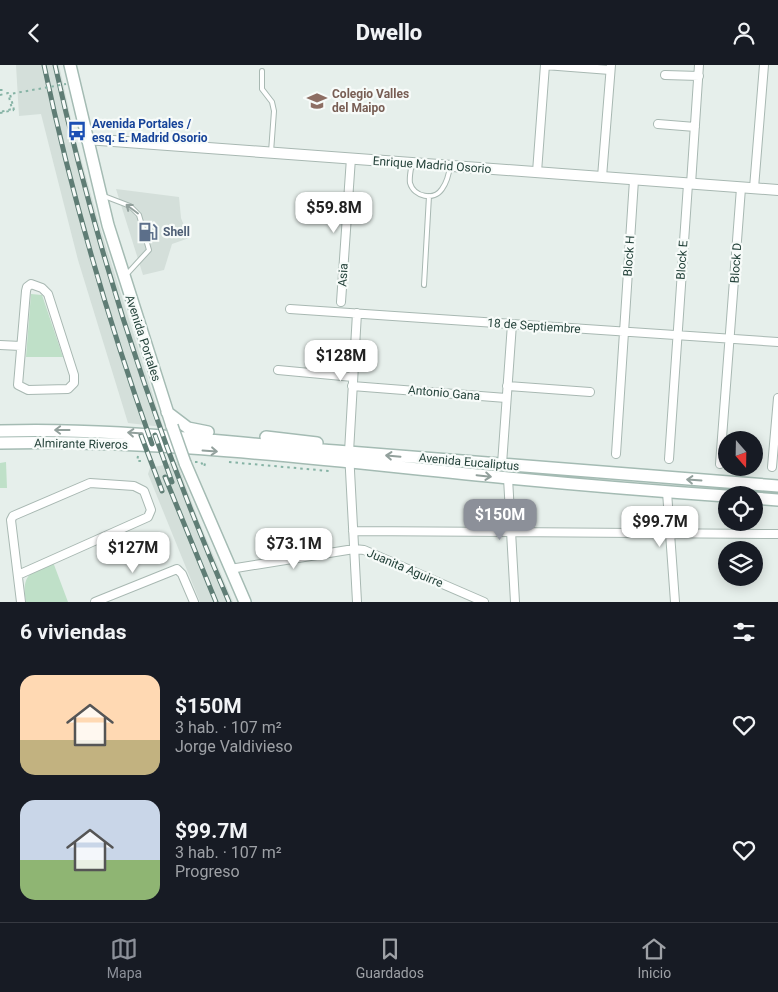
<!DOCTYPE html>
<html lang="es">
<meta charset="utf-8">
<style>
:root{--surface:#171b24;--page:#242831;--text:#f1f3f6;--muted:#9ea1a6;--line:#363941;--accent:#8c9099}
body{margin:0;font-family:Roboto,sans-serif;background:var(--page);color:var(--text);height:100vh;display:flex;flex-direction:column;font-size:19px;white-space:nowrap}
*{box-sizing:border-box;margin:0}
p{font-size:16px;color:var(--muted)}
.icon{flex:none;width:28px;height:28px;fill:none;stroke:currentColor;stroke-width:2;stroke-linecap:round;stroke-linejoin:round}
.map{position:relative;height:537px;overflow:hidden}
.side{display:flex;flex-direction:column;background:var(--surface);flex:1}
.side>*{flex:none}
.needle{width:32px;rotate:160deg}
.buttons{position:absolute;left:718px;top:366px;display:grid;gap:10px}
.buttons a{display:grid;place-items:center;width:45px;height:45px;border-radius:50%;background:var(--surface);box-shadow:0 2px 12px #0003;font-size:25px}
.price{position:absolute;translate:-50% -42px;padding:0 11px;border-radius:10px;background:#fff;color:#222;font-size:16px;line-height:32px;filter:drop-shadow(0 1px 2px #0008)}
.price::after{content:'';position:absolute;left:50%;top:30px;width:15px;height:11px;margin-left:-8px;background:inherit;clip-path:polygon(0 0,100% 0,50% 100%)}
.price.on{background:var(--accent);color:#fff}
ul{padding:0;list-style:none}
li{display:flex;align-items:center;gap:15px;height:125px;padding:0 20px}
li span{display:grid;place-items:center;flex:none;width:140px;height:100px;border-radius:15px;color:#555}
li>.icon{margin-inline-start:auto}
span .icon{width:60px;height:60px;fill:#fffc;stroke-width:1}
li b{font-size:21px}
h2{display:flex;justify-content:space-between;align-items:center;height:60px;padding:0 20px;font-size:21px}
header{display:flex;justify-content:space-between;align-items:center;height:65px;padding:0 20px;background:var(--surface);font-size:22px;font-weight:800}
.menu{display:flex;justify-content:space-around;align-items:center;height:70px;border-top:1px solid var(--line);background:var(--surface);font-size:14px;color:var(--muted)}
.menu a{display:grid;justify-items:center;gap:2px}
.menu .on{color:var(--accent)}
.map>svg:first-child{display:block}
.built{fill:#d4dfda}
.green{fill:#bfe0c8}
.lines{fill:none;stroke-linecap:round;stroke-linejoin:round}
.service-casing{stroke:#a8b8b2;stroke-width:6}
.minor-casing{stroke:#a8b8b2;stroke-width:10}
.tertiary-casing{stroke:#a8b8b2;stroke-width:12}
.secondary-casing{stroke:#a4bbb3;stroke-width:14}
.path{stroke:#86b3a5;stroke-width:2;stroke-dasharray:2.5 4;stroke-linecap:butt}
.service{stroke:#fff;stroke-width:4}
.minor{stroke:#fff;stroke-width:8}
.tertiary{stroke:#fff;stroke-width:10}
.secondary{stroke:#fff;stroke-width:11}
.rail-casing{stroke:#5f7d75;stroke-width:5}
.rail{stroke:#f7fbf9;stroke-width:3;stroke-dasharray:9;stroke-linecap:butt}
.secondary-bridge-casing{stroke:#a4bbb3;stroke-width:14;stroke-linecap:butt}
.path-bridge{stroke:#86b3a5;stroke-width:2;stroke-dasharray:2.5 4;stroke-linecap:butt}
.secondary-bridge{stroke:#fff;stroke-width:11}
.oneway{stroke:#92a09c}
.labels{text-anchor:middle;stroke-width:4.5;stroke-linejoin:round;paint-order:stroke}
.education-label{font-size:12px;font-weight:bold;fill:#785e54;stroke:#f7fbf9;text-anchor:start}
.transit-label{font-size:12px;font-weight:bold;fill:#164399;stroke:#f7fbf9;text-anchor:start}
.street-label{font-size:12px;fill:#24423a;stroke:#f7fbf9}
.service-label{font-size:12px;font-weight:bold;fill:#4e5e75;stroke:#f7fbf9;text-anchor:start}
</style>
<header><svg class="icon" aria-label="back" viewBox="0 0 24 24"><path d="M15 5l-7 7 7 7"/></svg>Dwello<svg class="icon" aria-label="person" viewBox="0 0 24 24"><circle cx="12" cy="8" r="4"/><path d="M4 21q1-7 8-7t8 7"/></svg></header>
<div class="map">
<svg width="778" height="537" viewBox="0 0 778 537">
<rect width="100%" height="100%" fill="#e6efeb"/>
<path class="built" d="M16 0H59L75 72 100 162 163 362 128 358 78 195 41 49 19 51Z
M116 124 179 132 181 153 189 173 172 179 164 205 143 210Z
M177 397 198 454 233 537H200L148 409 150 403Z"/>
<path class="green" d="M31 229 42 230 63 292H26Z
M6 397 7 423H0V398Z
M53 497 68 537H26C21 510 30 507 53 497Z"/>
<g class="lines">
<defs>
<path id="service" d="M262 6V24L272 37 274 46 271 87
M412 98C411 104 409 112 410 118 414 132 434 136 442 124 447 117 449 109 450 101
M104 131 130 141 139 150 149 185 127 209
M424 220 429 131"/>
<path id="minor" d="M545 0 610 5
M665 10 699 11
M658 59 695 62
M537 107 545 0
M602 112 611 0
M691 119 699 0
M754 123 764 0
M31 219 42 223 48 229 74 310V318L68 324 28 325 18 320 26 226 27 222Z
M341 237 351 93
M290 244 778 277
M357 248 349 387 357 537
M0 280 21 281
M278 305 353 312
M352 321 506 333
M507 321 590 327
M616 389 634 115
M669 394 688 119
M502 399 512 259
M720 399 741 123
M772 402 778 333
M508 413 515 537
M667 427 675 537
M353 466 778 469
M230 504 354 484 364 485 484 537
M18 510 148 452 151 445 144 426 134 421 90 418 13 451 11 455 21 537
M95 537 177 504 182 509 194 537"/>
<path id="tertiary" d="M86 74 778 125"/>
<path id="secondary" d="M70 0 108 160 172 361
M167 347 188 363 208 367
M0 366C113 362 224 378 336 386 484 398 631 410 778 421
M266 372 317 378
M0 378C170 374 339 397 508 413 581 420 653 426 726 431
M185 398 245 537
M754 433 778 435"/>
</defs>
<use href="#service" class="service-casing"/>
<use href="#minor" class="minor-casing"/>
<use href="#tertiary" class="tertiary-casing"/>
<use href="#secondary" class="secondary-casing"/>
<path class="path" d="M0 25H3L4 28
M0 30 8 28 12 44 0 47
M0 48 14 45
M138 391 137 396H141
M195 397H201L204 402 206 395
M229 397 329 406"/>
<use href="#service" class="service"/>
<use href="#minor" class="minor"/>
<use href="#tertiary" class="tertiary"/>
<use href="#secondary" class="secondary"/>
<defs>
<path id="rail" d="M44 0C71 129 108 255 152 379
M55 0C96 184 154 364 229 537
M141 370 162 426
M155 370 172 417
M165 412 216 537"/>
</defs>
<use href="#rail" class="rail-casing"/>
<use href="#rail" class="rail"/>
<defs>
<path id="secondary-bridge" d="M172 361 185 398"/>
</defs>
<use href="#secondary-bridge" class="secondary-bridge-casing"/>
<path class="path-bridge" d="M14 45 10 29 66 19"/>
<use href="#secondary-bridge" class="secondary-bridge"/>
</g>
<defs><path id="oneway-shaft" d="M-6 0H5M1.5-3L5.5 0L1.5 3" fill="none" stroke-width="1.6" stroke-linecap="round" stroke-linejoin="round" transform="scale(1.25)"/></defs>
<g class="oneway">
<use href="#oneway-shaft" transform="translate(132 144) rotate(-143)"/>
<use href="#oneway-shaft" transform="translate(62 365) rotate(-180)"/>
<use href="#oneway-shaft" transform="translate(135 368) rotate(-176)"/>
<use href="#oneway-shaft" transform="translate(210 386) rotate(4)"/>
<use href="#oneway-shaft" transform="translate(393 391) rotate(-175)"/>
<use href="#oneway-shaft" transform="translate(484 411) rotate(6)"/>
<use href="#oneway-shaft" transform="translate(694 415) rotate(-176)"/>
</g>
<defs>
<symbol id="school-bare" viewBox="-9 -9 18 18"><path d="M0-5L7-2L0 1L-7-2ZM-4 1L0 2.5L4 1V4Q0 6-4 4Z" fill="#8d6e63" stroke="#f7fbf9" stroke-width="2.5" paint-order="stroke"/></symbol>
<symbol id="bus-bare" viewBox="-9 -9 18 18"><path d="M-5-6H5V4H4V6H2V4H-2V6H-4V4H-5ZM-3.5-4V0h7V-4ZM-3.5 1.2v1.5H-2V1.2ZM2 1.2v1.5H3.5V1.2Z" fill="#1a4fb4" stroke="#f7fbf9" stroke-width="2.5" paint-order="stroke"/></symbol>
<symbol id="fuel-bare" viewBox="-9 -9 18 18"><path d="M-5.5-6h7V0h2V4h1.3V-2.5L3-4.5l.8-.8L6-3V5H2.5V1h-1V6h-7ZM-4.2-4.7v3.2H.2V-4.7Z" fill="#5c6f8a" stroke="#f7fbf9" stroke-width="2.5" paint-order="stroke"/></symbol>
</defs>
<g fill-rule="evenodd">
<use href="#school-bare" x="303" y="22" width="28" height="28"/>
<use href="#bus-bare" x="63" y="52" width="28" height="28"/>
<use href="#fuel-bare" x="134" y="153" width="28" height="28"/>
</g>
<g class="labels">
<g class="education-label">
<text x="332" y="33">Colegio Valles<tspan x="332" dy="14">del Maipo</tspan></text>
</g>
<g class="transit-label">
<text x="92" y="63">Avenida Portales /<tspan x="92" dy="14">esq. E. Madrid Osorio</tspan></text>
</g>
<g class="street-label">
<text transform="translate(432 100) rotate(4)" y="4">Enrique Madrid Osorio</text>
<text transform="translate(629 191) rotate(-86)" y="4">Block H</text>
<text transform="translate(682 195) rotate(-86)" y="4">Block E</text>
<text transform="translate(736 198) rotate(-86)" y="4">Block D</text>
<text transform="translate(343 210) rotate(-86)" y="4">Asia</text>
<text transform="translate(534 261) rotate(4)" y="4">18 de Septiembre</text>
<text transform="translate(143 273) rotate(72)" y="4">Avenida Portales</text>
<text transform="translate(444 328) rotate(5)" y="4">Antonio Gana</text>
<text transform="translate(81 379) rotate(1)" y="4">Almirante Riveros</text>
<text transform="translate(469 397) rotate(5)" y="4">Avenida Eucaliptus</text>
<text transform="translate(405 503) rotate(23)" y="4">Juanita Aguirre</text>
</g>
<g class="service-label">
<text x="163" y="171">Shell</text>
</g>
</g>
</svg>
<div class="buttons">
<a><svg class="needle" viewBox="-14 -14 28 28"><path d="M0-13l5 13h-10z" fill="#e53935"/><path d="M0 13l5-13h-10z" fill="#9ea1a6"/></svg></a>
<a><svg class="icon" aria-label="locate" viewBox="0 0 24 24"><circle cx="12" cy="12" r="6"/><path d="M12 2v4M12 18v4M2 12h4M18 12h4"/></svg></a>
<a><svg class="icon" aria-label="layers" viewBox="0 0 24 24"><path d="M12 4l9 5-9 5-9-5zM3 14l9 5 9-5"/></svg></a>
</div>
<b class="price" style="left:334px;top:169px">$59.8M</b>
<b class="price" style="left:341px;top:317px">$128M</b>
<b class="price on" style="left:500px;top:476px">$150M</b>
<b class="price" style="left:660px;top:483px">$99.7M</b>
<b class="price" style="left:294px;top:505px">$73.1M</b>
<b class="price" style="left:133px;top:509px">$127M</b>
</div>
<section class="side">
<h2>6 viviendas<svg class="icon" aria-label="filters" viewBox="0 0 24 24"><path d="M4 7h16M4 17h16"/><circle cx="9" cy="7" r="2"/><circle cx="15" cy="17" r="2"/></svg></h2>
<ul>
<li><span style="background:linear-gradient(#ffd9b3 65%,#c2b280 0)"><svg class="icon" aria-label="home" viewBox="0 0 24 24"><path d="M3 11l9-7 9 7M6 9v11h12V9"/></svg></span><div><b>$150M</b><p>3 hab. · 107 m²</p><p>Jorge Valdivieso</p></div><svg class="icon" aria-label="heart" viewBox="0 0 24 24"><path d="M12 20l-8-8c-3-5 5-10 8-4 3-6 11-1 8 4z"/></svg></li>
<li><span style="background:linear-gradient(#c9d6e8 60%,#8fb573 0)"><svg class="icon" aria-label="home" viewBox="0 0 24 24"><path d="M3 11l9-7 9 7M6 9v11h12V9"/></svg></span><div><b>$99.7M</b><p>3 hab. · 107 m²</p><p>Progreso</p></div><svg class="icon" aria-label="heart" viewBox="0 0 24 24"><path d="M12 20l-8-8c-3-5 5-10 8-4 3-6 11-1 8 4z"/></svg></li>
</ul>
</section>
<nav class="menu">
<a class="on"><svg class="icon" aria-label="map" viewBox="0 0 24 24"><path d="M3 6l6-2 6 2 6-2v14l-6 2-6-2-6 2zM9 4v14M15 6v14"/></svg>Mapa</a>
<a><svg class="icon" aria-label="saved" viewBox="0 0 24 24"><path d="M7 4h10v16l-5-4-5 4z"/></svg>Guardados</a>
<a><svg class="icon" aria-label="home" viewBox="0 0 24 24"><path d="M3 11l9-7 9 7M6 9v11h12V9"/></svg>Inicio</a>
</nav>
